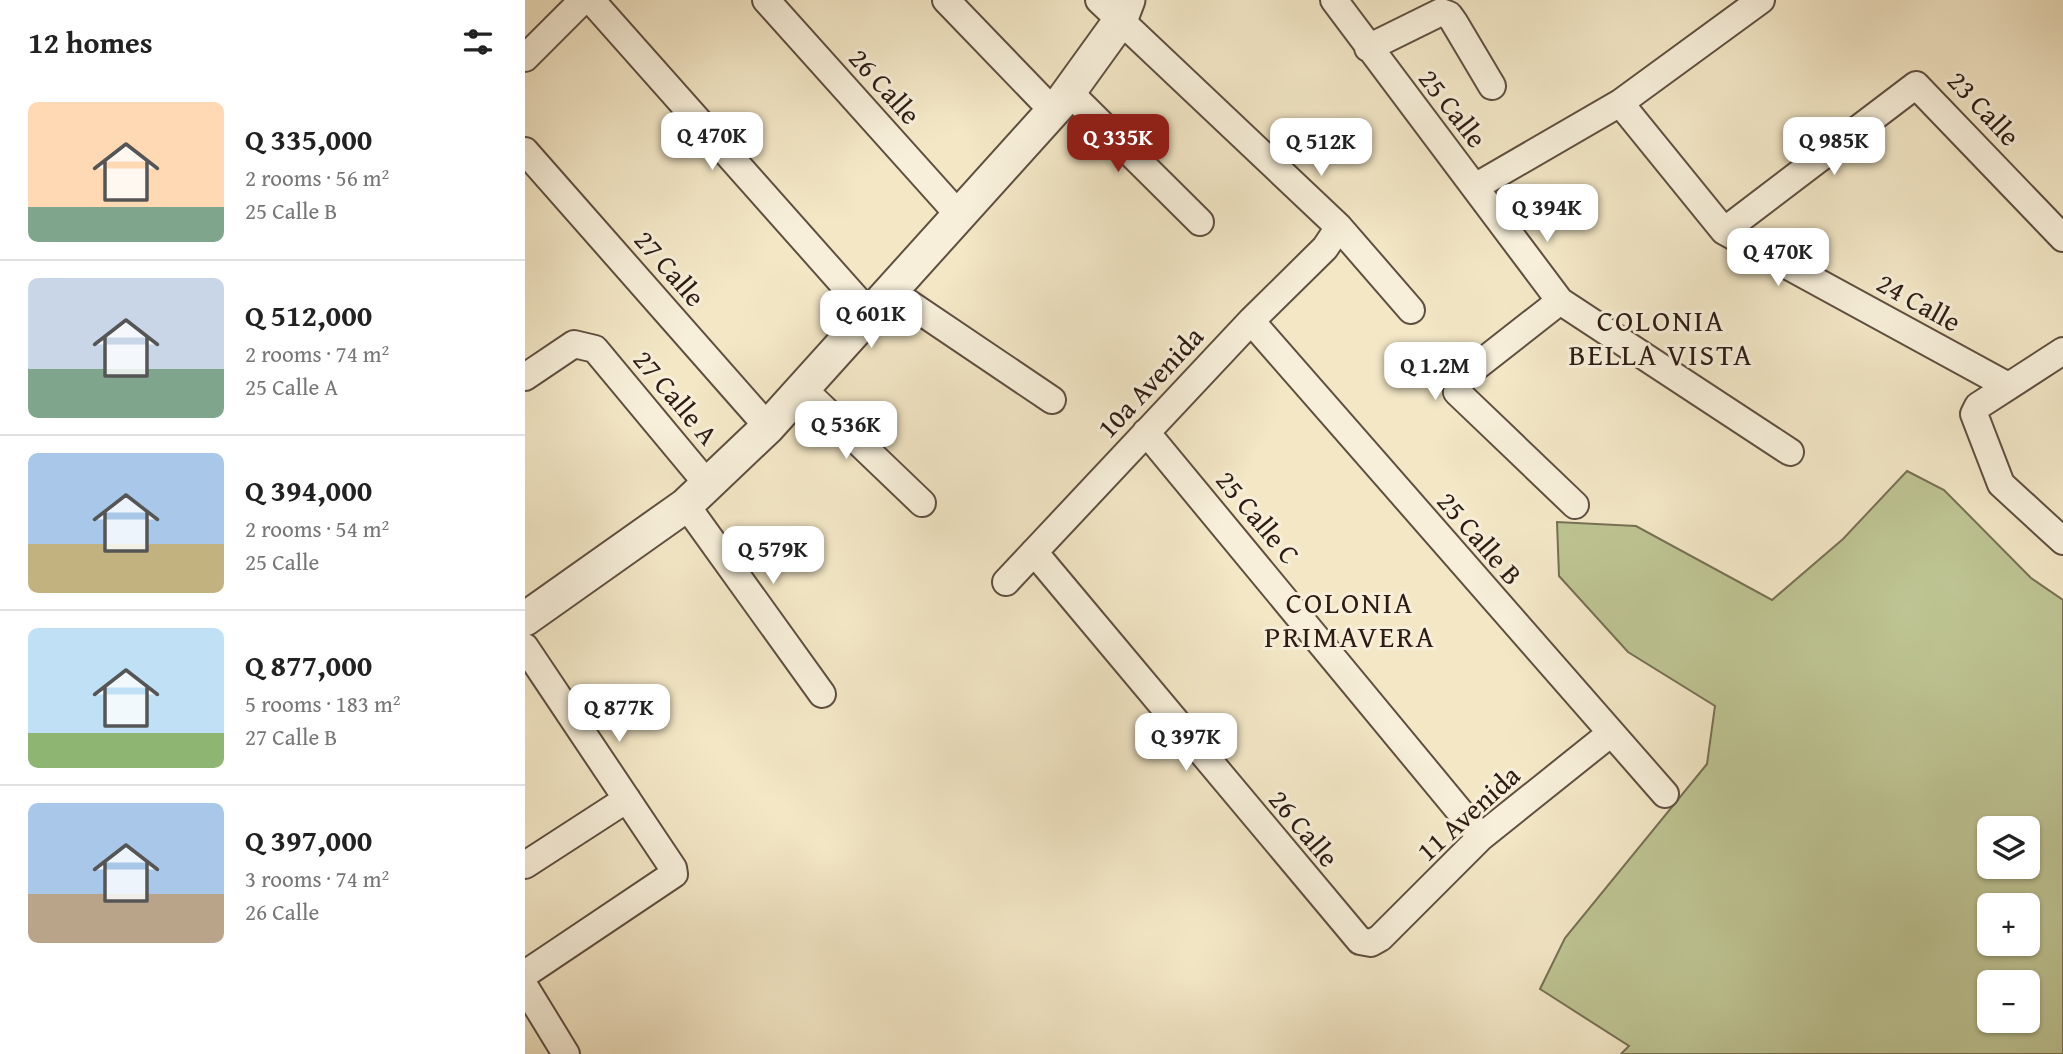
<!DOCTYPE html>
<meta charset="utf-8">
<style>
:root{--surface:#fff;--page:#f2f2f2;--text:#222;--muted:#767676;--line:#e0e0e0;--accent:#8f2418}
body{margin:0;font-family:"Gentium Book Plus",serif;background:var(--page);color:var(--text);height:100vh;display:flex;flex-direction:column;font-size:26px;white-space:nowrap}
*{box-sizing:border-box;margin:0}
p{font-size:23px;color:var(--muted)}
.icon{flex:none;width:38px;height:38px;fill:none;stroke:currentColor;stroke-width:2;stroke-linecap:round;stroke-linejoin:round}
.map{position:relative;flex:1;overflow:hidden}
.panel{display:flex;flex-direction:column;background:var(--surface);width:525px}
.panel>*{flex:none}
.tools{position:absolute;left:1452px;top:816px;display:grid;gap:14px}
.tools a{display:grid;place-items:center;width:63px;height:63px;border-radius:10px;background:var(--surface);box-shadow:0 2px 5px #0004;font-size:35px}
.price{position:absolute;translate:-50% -60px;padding:0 16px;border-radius:14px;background:#fff;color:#222;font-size:23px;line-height:46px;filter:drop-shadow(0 2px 4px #0008)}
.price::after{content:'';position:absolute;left:50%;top:42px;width:21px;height:16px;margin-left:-10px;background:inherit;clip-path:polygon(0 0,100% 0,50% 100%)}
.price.selected{background:var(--accent);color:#fff}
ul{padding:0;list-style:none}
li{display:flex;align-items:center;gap:21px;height:175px;padding:0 28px}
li+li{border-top:2px solid var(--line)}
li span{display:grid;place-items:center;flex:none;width:196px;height:140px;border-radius:10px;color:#555}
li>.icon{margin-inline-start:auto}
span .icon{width:84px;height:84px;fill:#fffc;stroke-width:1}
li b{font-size:30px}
h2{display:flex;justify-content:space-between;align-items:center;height:84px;padding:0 28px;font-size:30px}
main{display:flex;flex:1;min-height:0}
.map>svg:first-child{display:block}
.green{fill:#bec493;stroke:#767054;stroke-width:2;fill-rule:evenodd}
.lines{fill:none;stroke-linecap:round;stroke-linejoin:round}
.minor-casing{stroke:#5f4f40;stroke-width:30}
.tertiary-casing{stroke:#5f4f40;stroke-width:37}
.minor{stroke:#f7efda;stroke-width:26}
.tertiary{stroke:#f7efda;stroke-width:33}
.labels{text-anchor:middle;stroke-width:6;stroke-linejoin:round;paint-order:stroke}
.street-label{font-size:28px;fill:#2e1c14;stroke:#f7efda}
.neighbourhood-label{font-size:30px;letter-spacing:2px;fill:#2e1c14;stroke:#f7efda}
</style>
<main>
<section class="panel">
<h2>12 homes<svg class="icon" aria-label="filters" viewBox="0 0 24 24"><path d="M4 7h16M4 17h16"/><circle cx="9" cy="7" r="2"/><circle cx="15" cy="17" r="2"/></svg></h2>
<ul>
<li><span style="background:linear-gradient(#ffd9b3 75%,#7fa58c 0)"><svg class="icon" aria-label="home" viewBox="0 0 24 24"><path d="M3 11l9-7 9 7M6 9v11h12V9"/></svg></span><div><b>Q 335,000</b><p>2 rooms · 56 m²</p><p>25 Calle B</p></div></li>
<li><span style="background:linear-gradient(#c9d6e8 65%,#7fa58c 0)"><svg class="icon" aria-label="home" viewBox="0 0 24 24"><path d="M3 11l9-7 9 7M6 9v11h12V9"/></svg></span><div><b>Q 512,000</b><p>2 rooms · 74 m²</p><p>25 Calle A</p></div></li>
<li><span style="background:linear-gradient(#a9c7e8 65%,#c2b280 0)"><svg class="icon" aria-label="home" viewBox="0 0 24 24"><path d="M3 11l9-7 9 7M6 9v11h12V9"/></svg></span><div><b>Q 394,000</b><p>2 rooms · 54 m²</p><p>25 Calle</p></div></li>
<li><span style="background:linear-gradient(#bfe0f5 75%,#8fb573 0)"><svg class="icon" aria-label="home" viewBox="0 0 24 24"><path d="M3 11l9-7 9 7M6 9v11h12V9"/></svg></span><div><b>Q 877,000</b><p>5 rooms · 183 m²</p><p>27 Calle B</p></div></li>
<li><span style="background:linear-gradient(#a9c7e8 65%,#b9a48a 0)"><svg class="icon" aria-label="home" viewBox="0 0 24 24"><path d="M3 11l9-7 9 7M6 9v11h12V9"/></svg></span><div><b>Q 397,000</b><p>3 rooms · 74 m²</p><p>26 Calle</p></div></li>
</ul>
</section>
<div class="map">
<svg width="1538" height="1054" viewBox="0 0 1538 1054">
<rect width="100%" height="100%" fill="#f3e7c6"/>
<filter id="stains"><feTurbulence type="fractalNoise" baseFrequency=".00286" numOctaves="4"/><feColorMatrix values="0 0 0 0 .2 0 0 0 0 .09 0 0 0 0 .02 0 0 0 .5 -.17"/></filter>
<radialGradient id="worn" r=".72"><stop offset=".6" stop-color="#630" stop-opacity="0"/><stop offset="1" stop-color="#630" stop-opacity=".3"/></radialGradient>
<path class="green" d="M1382 471 1419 490 1506 578 1538 600V1054H1096L1104 1046 1015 989 1040 938 1182 764 1190 706 1103 652 1034 576 1032 522 1111 526 1247 600 1318 539ZM1465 828H1503V866H1465ZM1465 905H1503V943H1465ZM1465 982H1503V1020H1465Z"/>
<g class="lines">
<defs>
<path id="minor" d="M66 0 343 312
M241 0 433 214
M421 0 528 111
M574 0 814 227 886 310
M809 0 1035 301 1265 452
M843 48 916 12 924 15 929 22 967 86
M0 58 58 0
M544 92 675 222
M1095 103 1199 231 1483 386
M0 151 243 427
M950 187 1095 103 1236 0
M1199 231 1391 85 1538 238
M364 290 527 400
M1035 301 938 377 932 392 1050 505
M726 321 1140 794
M1538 351 1453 406 1449 414 1476 484 1538 541
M0 377 49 344 70 349 184 486
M277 388 397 503
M621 432 956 837
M161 505 297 694
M509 552 835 941 846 943 855 938 956 837 1086 733
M481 582 726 321 800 248 814 227
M0 647 148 868 149 874 0 974
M0 865 102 799
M0 987 41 1054"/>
<path id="tertiary" d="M0 619 161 505 243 427 538 100 595 21 603 0"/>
</defs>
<use href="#minor" class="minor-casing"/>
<use href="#tertiary" class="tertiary-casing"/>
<use href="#minor" class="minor"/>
<use href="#tertiary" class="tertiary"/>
</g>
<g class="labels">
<g class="street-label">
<text transform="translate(360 86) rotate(48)" y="10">26 Calle</text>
<text transform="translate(928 108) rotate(52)" y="10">25 Calle</text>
<text transform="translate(1459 108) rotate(47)" y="10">23 Calle</text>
<text transform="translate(145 268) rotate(49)" y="10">27 Calle</text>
<text transform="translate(1394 302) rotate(29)" y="10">24 Calle</text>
<text transform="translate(625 382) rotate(-47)" y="10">10a Avenida</text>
<text transform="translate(151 397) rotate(50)" y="10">27 Calle A</text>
<text transform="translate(733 517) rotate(50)" y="10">25 Calle C</text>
<text transform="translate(955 538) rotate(49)" y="10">25 Calle B</text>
<text transform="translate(943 813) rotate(-42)" y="10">11 Avenida</text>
<text transform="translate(779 828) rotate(50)" y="10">26 Calle</text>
</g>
<g class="neighbourhood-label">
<text x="1136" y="331">COLONIA<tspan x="1136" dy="34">BELLA VISTA</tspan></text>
<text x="825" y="613">COLONIA<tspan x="825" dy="34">PRIMAVERA</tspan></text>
</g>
</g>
<rect width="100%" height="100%" filter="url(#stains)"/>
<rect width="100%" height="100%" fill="url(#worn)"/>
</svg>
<div class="tools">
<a><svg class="icon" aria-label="layers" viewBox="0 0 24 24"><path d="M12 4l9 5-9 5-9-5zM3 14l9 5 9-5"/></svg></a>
<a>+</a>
<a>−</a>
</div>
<b class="price" style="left:187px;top:172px">Q 470K</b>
<b class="price selected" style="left:593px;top:174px">Q 335K</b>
<b class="price" style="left:1309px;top:177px">Q 985K</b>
<b class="price" style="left:796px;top:178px">Q 512K</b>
<b class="price" style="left:1022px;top:244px">Q 394K</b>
<b class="price" style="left:1253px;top:288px">Q 470K</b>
<b class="price" style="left:346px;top:350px">Q 601K</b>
<b class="price" style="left:910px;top:402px">Q 1.2M</b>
<b class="price" style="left:321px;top:461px">Q 536K</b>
<b class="price" style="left:248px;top:586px">Q 579K</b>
<b class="price" style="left:94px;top:744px">Q 877K</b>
<b class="price" style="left:661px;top:773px">Q 397K</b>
</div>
</main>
